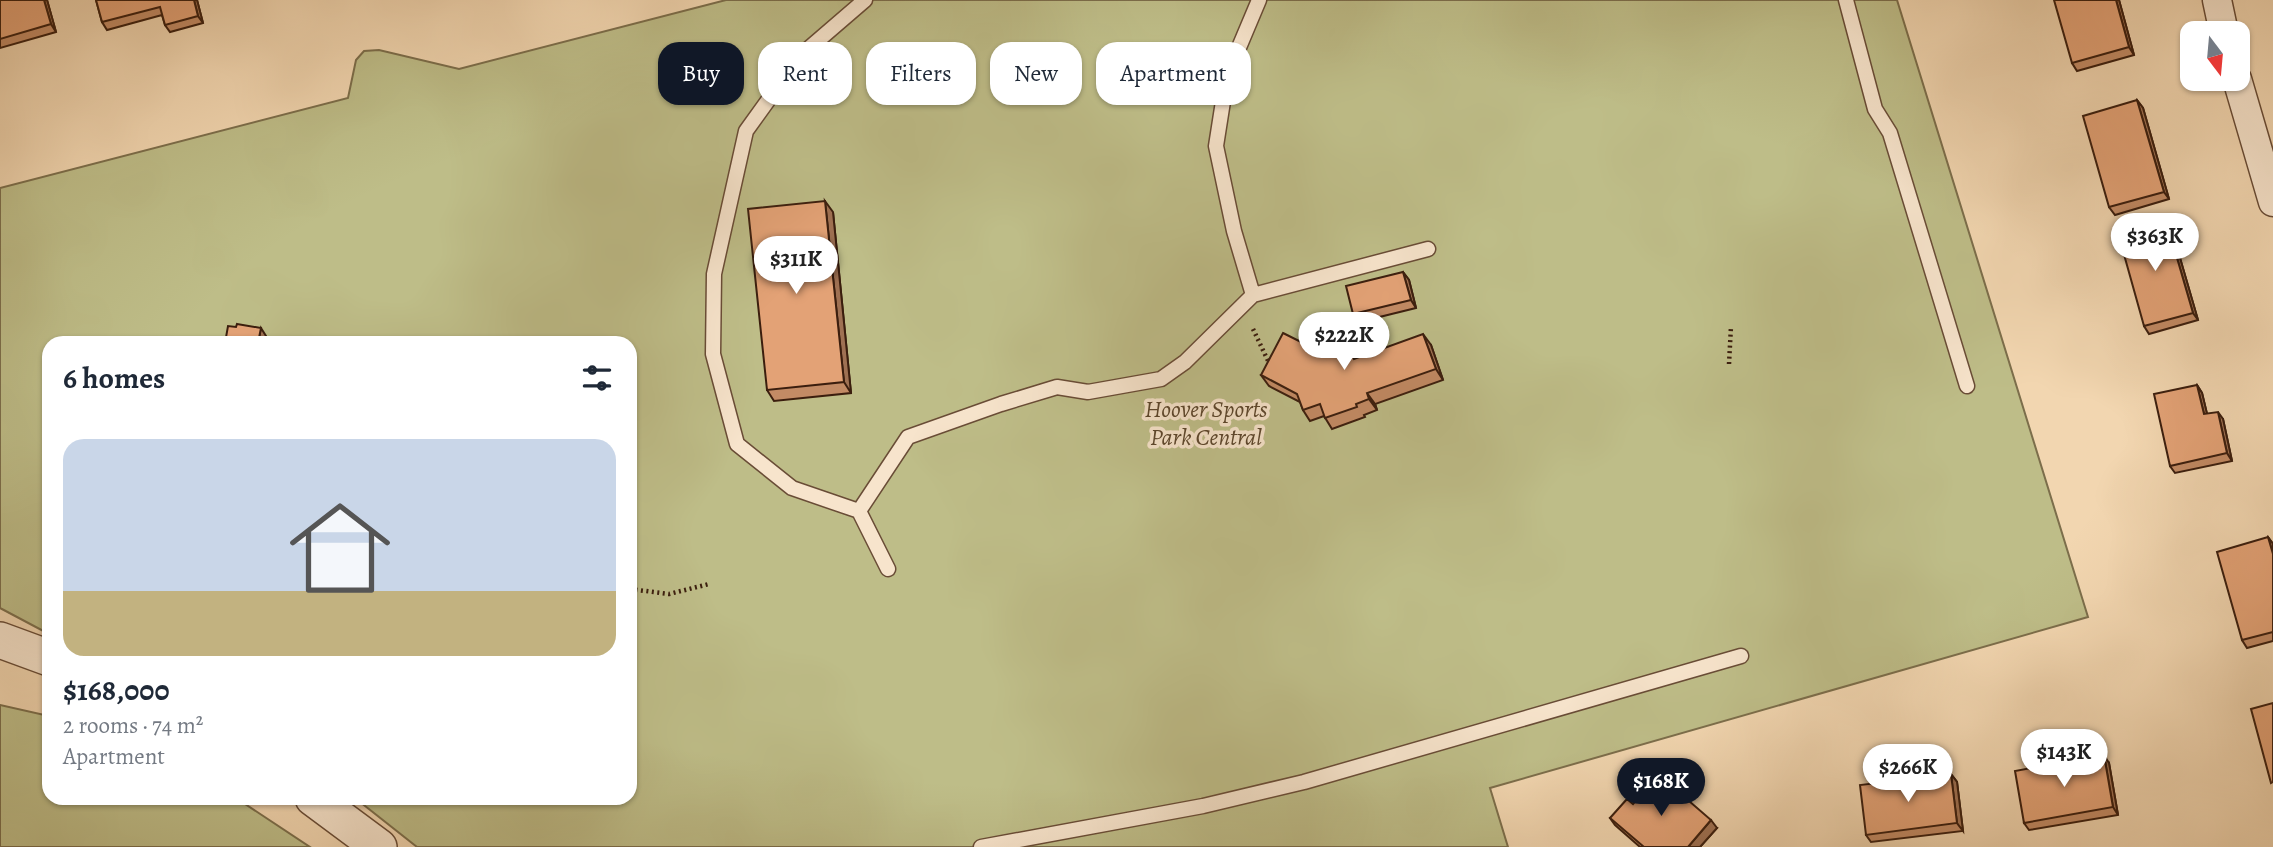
<!DOCTYPE html>
<meta charset="utf-8">
<style>
:root{--surface:#fff;--page:#f6f6f7;--text:#1f2937;--muted:#747a83;--line:#e0e1e3;--accent:#111827}
body{margin:0;font-family:Alegreya,serif;background:var(--page);color:var(--text);height:100vh;display:flex;flex-direction:column;font-size:26px;white-space:nowrap}
*{box-sizing:border-box;margin:0}
p{font-size:23px;color:var(--muted)}
.icon{flex:none;width:38px;height:38px;fill:none;stroke:currentColor;stroke-width:2;stroke-linecap:round;stroke-linejoin:round}
.map{position:relative;flex:1;overflow:hidden}
.side{position:absolute;left:42px;top:336px;width:595px;height:469px;display:flex;flex-direction:column;background:var(--surface);border-radius:21px;box-shadow:0 2px 5px #0004}
.side>*{flex:none}
.top-card{position:absolute;left:658px;top:42px;width:665px;height:63px;display:flex;gap:14px}
.needle{width:46px;rotate:164deg}
.controls{position:absolute;left:2180px;top:21px;display:grid;gap:14px}
.controls a{display:grid;place-items:center;width:70px;height:70px;border-radius:14px;background:var(--surface);box-shadow:0 2px 5px #0004;font-size:35px}
.price{position:absolute;translate:-50% -60px;padding:0 16px;border-radius:24px;background:#fff;color:#222;font-size:23px;line-height:46px;filter:drop-shadow(0 2px 4px #0008)}
.price::after{content:'';position:absolute;left:50%;top:42px;width:21px;height:16px;margin-left:-10px;background:inherit;clip-path:polygon(0 0,100% 0,50% 100%)}
.price.active{background:var(--accent);color:#fff}
ul{padding:0;list-style:none}
li{display:grid;align-content:center;gap:14px;height:371px;padding:0 21px}
li+li{border-top:2px solid var(--line)}
li span{display:grid;place-items:center;height:217px;border-radius:21px;color:#555}
li>.icon{margin-inline-start:auto}
span .icon{width:126px;height:126px;fill:#fffc;stroke-width:1}
li b{font-size:30px}
h2{display:flex;justify-content:space-between;align-items:center;height:84px;padding:0 21px;font-size:30px}
.tag{padding:0 24px;border-radius:21px;background:var(--surface);box-shadow:0 2px 5px #0004;font-size:24px;line-height:63px}
.tag.active{background:var(--accent);color:#fff}
.map>svg:first-child{display:block}
.green{fill:#bebd88;stroke:#7c6e4b;stroke-width:2}
.lines{fill:none;stroke-linecap:round;stroke-linejoin:round}
.service-casing{stroke:#694c36;stroke-width:17}
.minor-casing{stroke:#694c36;stroke-width:31}
.tertiary-casing{stroke:#694c36;stroke-width:38}
.path{stroke:#3b1e0e;stroke-width:4.5;stroke-dasharray:2 3.5;stroke-linecap:butt}
.service{stroke:#f7e4cc;stroke-width:14}
.minor{stroke:#f7e4cc;stroke-width:28}
.tertiary{stroke:#f7e4cc;stroke-width:35}
.wall{fill:#c38b65;stroke:#3b1e0e;stroke-width:2}
.shaded-wall{fill:#9f7153;stroke:#3b1e0e;stroke-width:2}
.building{fill:#e3a276;stroke:#3b1e0e;stroke-width:2}
.labels{text-anchor:middle;stroke-width:7;stroke-linejoin:round;paint-order:stroke}
.park-label{font-size:24px;font-style:italic;fill:#5c462c;stroke:#f7e4cc}
</style>
<div class="map">
<svg width="2273" height="847" viewBox="0 0 2273 847">
<rect width="100%" height="100%" fill="#f2d6b0"/>
<filter id="stains"><feTurbulence type="fractalNoise" baseFrequency=".00286" numOctaves="4"/><feColorMatrix values="0 0 0 0 .2 0 0 0 0 .09 0 0 0 0 .02 0 0 0 .5 -.17"/></filter>
<radialGradient id="worn" r=".72"><stop offset=".6" stop-color="#630" stop-opacity="0"/><stop offset="1" stop-color="#630" stop-opacity=".3"/></radialGradient>
<path class="green" d="M726 0H1897L2088 617 1490 788 1508 847H417L355 798H630V343H49V634L0 608V188L348 98 356 60 364 51 379 50 459 69Z
M0 705 49 716V798H236L310 847H0Z"/>
<g class="lines">
<defs>
<path id="service" d="M865 0 800 56 746 131 714 274 713 354 737 444 792 488 859 511 908 437 1001 404 1057 387 1088 392 1161 379 1185 362 1253 295
M1259 0 1227 76 1216 146 1234 231 1253 295 1428 249
M1846 0 1875 109 1890 133 1967 386
M859 511 888 569
M981 847 1203 806 1304 782 1741 656"/>
<path id="minor" d="M2217 0 2224 33
M2237 79 2273 202"/>
<path id="tertiary" d="M0 640 49 658
M313 798 379 847"/>
</defs>
<use href="#service" class="service-casing"/>
<use href="#minor" class="minor-casing"/>
<use href="#tertiary" class="tertiary-casing"/>
<path class="path" d="M1253 329 1270 365
M1729 364 1731 326
M630 589 669 594 709 584"/>
<use href="#service" class="service"/>
<use href="#minor" class="minor"/>
<use href="#tertiary" class="tertiary"/>
</g>
<path class="wall" d="M0 0H47L56 32 0 48Z
M96 0H197L203 23 170 32 165 25 162 15 107 30 102 22Z
M2119 0 2134 55 2077 71 2072 63Z
M2137 100 2143 108 2169 199 2115 215 2109 207Z
M833 212 851 393 774 401 767 390Z
M2171 227 2198 320 2149 334 2144 326Z
M1403 272 1409 280 1416 308 1359 322 1353 314Z
M1431 345 1443 380 1375 404 1377 410 1364 415 1365 417 1332 429 1324 416 1310 421 1303 410 1300 402 1269 386 1261 375 1329 356 1356 358Z
M2197 385 2202 393 2207 414 2223 419 2232 461 2175 473 2170 466Z
M2268 537 2273 544V641L2247 648 2242 640Z
M2109 763 2118 815 2029 830 2024 823Z
M1951 774 1957 782 1963 831 1871 842 1866 835Z
M1633 804 1717 828 1700 847H1640L1615 825 1610 818Z"/>
<path class="shaded-wall" d="M44 0H47L56 32 51 24Z
M194 0H197L203 23 198 16Z
M2116 0H2119L2134 55 2129 47Z
M2137 100 2143 108 2169 199 2164 192Z
M825 201 833 212 851 393 844 382Z
M2166 220 2171 227 2198 320 2193 313Z
M1403 272 1409 280 1416 308 1411 300Z
M261 328 266 336 265 343H258Z
M1423 334 1431 345 1443 380 1436 369Z
M2197 385 2202 393 2209 422 2204 414Z
M1367 393 1375 404 1377 410 1369 399Z
M2218 412 2223 419 2232 461 2227 453Z
M2268 537 2273 544V554Z
M2104 755 2109 763 2118 815 2113 807Z
M1951 774 1957 782 1963 831 1957 823Z
M1711 820 1717 828 1700 847H1688Z"/>
<path class="building" d="M0 0H44L51 24 0 39Z
M96 0H194L198 16 165 25 160 7 102 22Z
M2054 0H2116L2129 47 2072 63Z
M2137 100 2164 192 2109 207 2083 116Z
M825 201 844 382 767 390 748 209Z
M2166 220 2193 313 2144 326 2118 233Z
M1403 272 1411 300 1353 314 1346 286Z
M237 324 261 328 258 343H225L228 326 236 327Z
M1283 333 1329 356 1350 349 1354 359 1423 334 1436 369 1367 393 1369 399 1356 404 1357 407 1325 418 1320 404 1303 410 1297 394 1261 375Z
M2197 385 2204 414 2218 412 2227 453 2170 466 2154 394Z
M2268 537 2273 554V632L2242 640 2217 552Z
M2273 703V782L2271 783 2251 709Z
M2104 755 2113 807 2024 823 2015 771Z
M1951 774 1957 823 1866 835 1860 785Z
M1659 775 1711 820 1688 847H1644L1610 818 1627 799 1633 804Z"/>
<g class="labels">
<g class="park-label">
<text x="1206" y="417">Hoover Sports<tspan x="1206" dy="28">Park Central</tspan></text>
</g>
</g>
<rect width="100%" height="100%" filter="url(#stains)"/>
<rect width="100%" height="100%" fill="url(#worn)"/>
</svg>
<div class="controls">
<a><svg class="needle" viewBox="-14 -14 28 28"><path d="M0-13l5 13h-10z" fill="#e53935"/><path d="M0 13l5-13h-10z" fill="#747a83"/></svg></a>
</div>
<b class="price" style="left:2155px;top:273px">$363K</b>
<b class="price" style="left:796px;top:296px">$311K</b>
<b class="price" style="left:1344px;top:372px">$222K</b>
<b class="price" style="left:2064px;top:789px">$143K</b>
<b class="price" style="left:1908px;top:804px">$266K</b>
<b class="price active" style="left:1661px;top:818px">$168K</b>
<div class="top-card">
<a class="tag active">Buy</a>
<a class="tag">Rent</a>
<a class="tag">Filters</a>
<a class="tag">New</a>
<a class="tag">Apartment</a>
</div>
<section class="side">
<h2>6 homes<svg class="icon" aria-label="filters" viewBox="0 0 24 24"><path d="M4 7h16M4 17h16"/><circle cx="9" cy="7" r="2"/><circle cx="15" cy="17" r="2"/></svg></h2>
<ul>
<li><span style="background:linear-gradient(#c9d6e8 70%,#c2b280 0)"><svg class="icon" aria-label="home" viewBox="0 0 24 24"><path d="M3 11l9-7 9 7M6 9v11h12V9"/></svg></span><div><b>$168,000</b><p>2 rooms · 74 m²</p><p>Apartment</p></div></li>
</ul>
</section>
</div>
